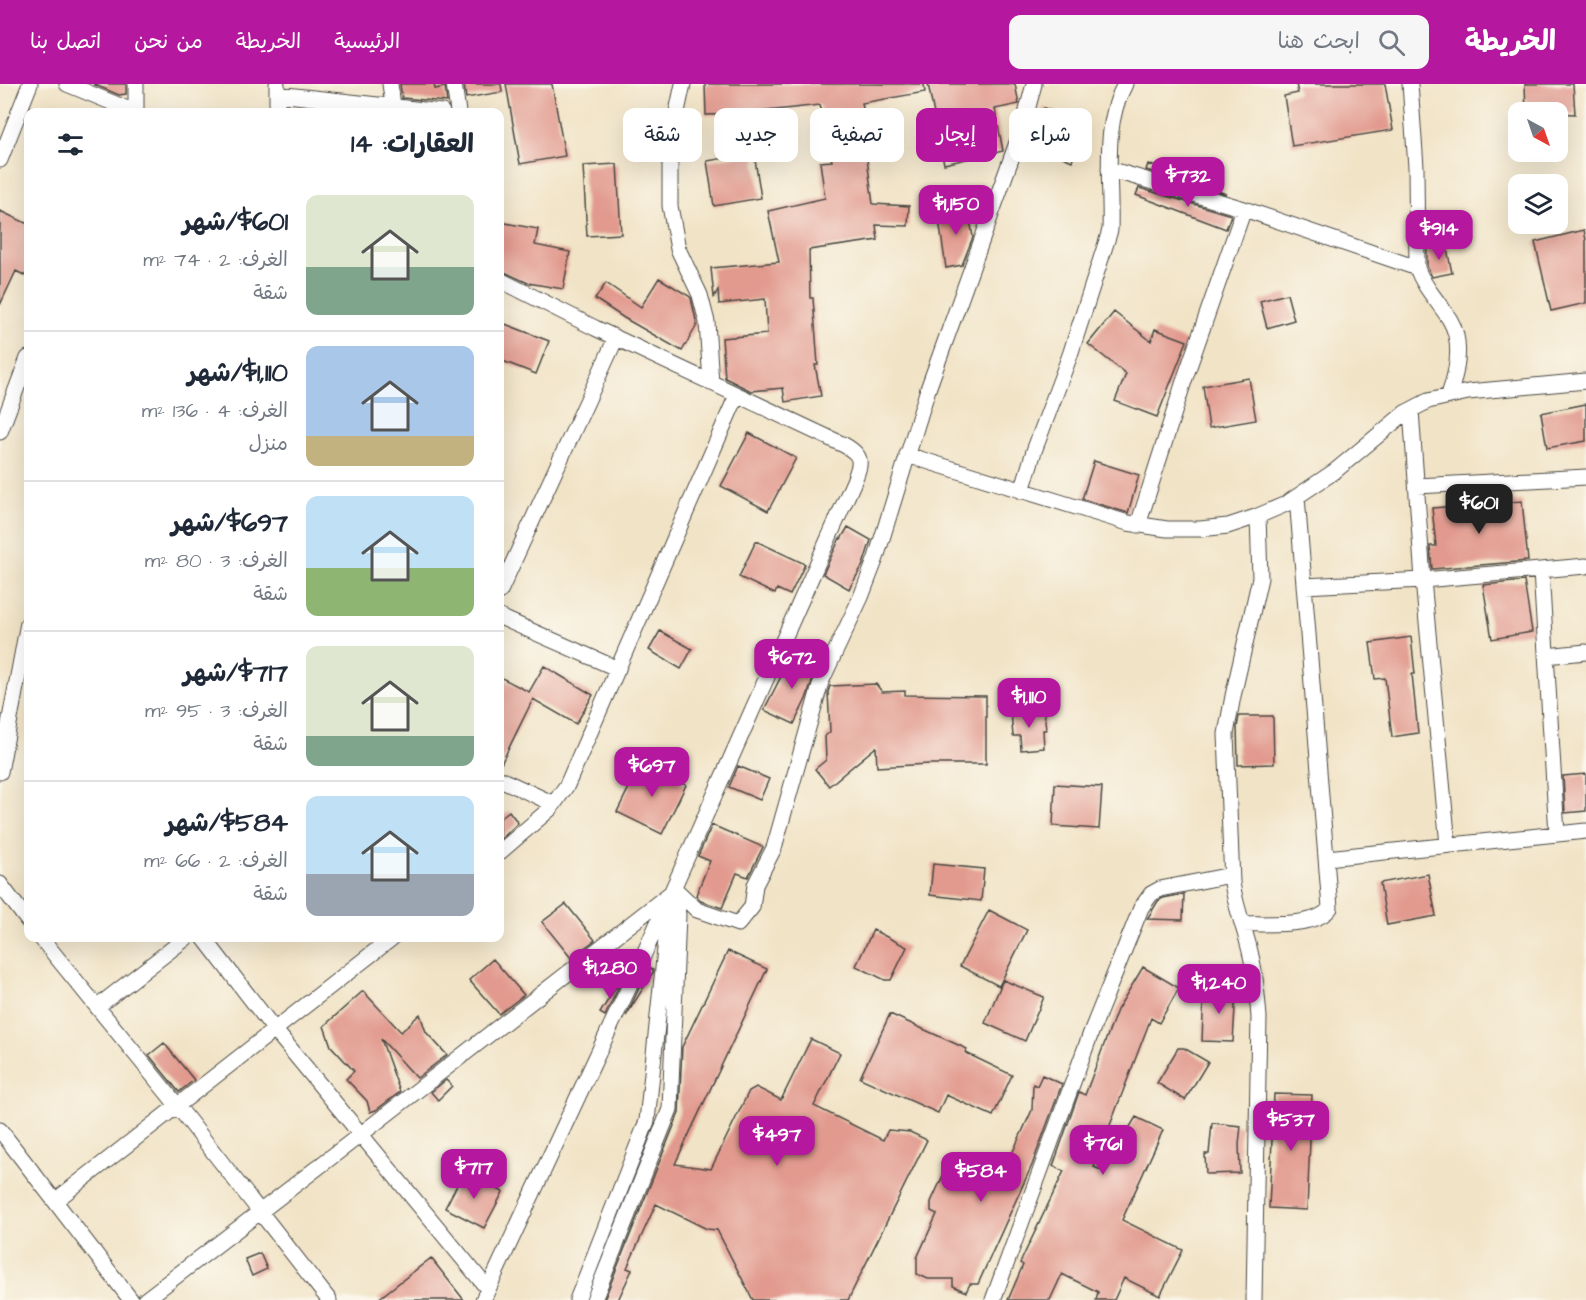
<!DOCTYPE html>
<html lang="ar">
<meta charset="utf-8">
<style>
:root{--surface:#fff;--page:#f6f6f7;--text:#1f2937;--muted:#747a83;--line:#e0e1e3;--accent:#b5179e}
body{margin:0;font-family:"Architects Daughter","Playpen Sans Arabic",sans-serif;background:var(--page);color:var(--text);direction:rtl;height:100vh;display:flex;flex-direction:column;font-size:22px;white-space:nowrap}
*{box-sizing:border-box;margin:0}
p{font-size:20px;color:var(--muted)}
.icon{flex:none;width:33px;height:33px;fill:none;stroke:currentColor;stroke-width:2;stroke-linecap:round;stroke-linejoin:round}
.map{position:relative;flex:1;overflow:hidden;direction:ltr}
.drawer{position:absolute;left:24px;top:24px;width:480px;height:834px;display:flex;flex-direction:column;background:var(--surface);border-radius:12px;box-shadow:0 6px 24px #0002;direction:rtl}
.drawer>*{flex:none}
.top-card{position:absolute;left:522px;top:24px;width:570px;height:54px;direction:rtl;display:flex;gap:12px}
.needle{width:39px;rotate:140deg}
.buttons{position:absolute;left:1508px;top:18px;display:grid;gap:12px}
.buttons a{display:grid;place-items:center;width:60px;height:60px;border-radius:12px;background:var(--surface);box-shadow:0 6px 24px #0002;font-size:30px}
.price{position:absolute;translate:-50% -51px;padding:0 14px;border-radius:12px;background:var(--accent);color:#fff;font-size:20px;line-height:39px;filter:drop-shadow(0 2px 3px #0008)}
.price::after{content:'';position:absolute;left:50%;top:36px;width:18px;height:14px;margin-left:-9px;background:inherit;clip-path:polygon(0 0,100% 0,50% 100%)}
.price.active{background:#222;color:#fff}
ul{padding:0;list-style:none}
li{display:flex;align-items:center;gap:18px;height:150px;padding:0 30px}
li+li{border-top:2px solid var(--line)}
li span{display:grid;place-items:center;flex:none;width:168px;height:120px;border-radius:12px;color:#555}
li>.icon{margin-inline-start:auto}
span .icon{width:72px;height:72px;fill:#fffc;stroke-width:1}
li b{font-size:26px}
h2{display:flex;justify-content:space-between;align-items:center;height:72px;padding:0 30px;font-size:26px}
.tag{padding:0 21px;border-radius:12px;background:var(--surface);box-shadow:0 6px 24px #0002;font-size:21px;line-height:54px}
.tag.active{background:var(--accent);color:#fff}
header{display:flex;align-items:center;gap:36px;box-sizing:border-box;height:84px;padding:0 30px;background:var(--accent);color:#fff}
header strong{font-size:28px}
nav{display:flex;gap:33px;margin-inline-start:auto;font-size:21px}
.search{width:420px;height:54px;background:var(--page);display:flex;align-items:center;gap:15px;box-sizing:border-box;padding:0 21px;border-radius:12px;color:var(--muted);font-size:22px}
.map>svg:first-child{display:block}
.building{fill:#e29a8e}
.lines{fill:none;stroke-linecap:round;stroke-linejoin:round}
.street-casing{stroke:#494742;stroke-width:17}
.street{stroke:#fff;stroke-width:15}
</style>
<header>
<strong>الخريطة</strong>
<div class="search"><svg class="icon" aria-label="search" viewBox="0 0 24 24"><circle cx="10" cy="10" r="6"/><path d="M15 15l6 6"/></svg>ابحث هنا</div>
<nav><a>الرئيسية</a><a>الخريطة</a><a>من نحن</a><a>اتصل بنا</a></nav>
</header>
<div class="map">
<svg width="1586" height="1216" viewBox="0 0 1586 1216">
<rect width="100%" height="100%" fill="#fbf7ec"/>
<filter id="ink" filterUnits="userSpaceOnUse"><feTurbulence type="fractalNoise" baseFrequency=".0167" numOctaves="2"/><feDisplacementMap in="SourceGraphic" scale="12" xChannelSelector="R" yChannelSelector="G"/><feConvolveMatrix kernelMatrix="1 2 1 2 8 2 1 2 1" color-interpolation-filters="sRGB"/></filter>
<filter id="wash" filterUnits="userSpaceOnUse"><feTurbulence type="fractalNoise" baseFrequency=".008" numOctaves="4" result="noise"/><feDisplacementMap in="SourceGraphic" scale="24" xChannelSelector="R" yChannelSelector="G"/><feGaussianBlur stdDeviation="1.35" result="paint"/><feColorMatrix in="noise" values="0 0 0 0 0 0 0 0 0 0 0 0 0 0 0 0 0 1.4 0 .05"/><feComposite in="paint" operator="in"/></filter>
<g filter="url(#wash)">
<rect width="100%" height="100%" fill="#f1e3c6"/>
<g id="blocks">
<path class="building" d="M93 0H126V10L119 11Z
M400 0H434L435 5 445 3 447 18 402 14Z
M464 0H501L502 8 466 14Z
M506 0H552L565 72 520 80Z
M705 0H924L925 8 862 19 868 51 864 52 873 120 909 122 908 142 876 141 878 156 809 166 810 214H813L818 281H815L821 312 785 318 783 304 751 307 725 294 722 254 767 250 765 215 719 220 718 206 714 213 711 184 779 178 768 127 825 114 820 78 832 77 820 21 740 30 706 31Z
M928 0H1015L1019 20 995 25 1003 67 944 80Z
M1296 0H1385L1393 46 1292 62 1284 12 1298 9Z
M1525 0H1573L1575 30 1526 28Z
M1044 24 1086 41 1072 77 1029 59Z
M754 69 761 114 714 122 707 77Z
M617 80 621 150 587 152 583 82Z
M1148 80 1226 110 1146 86Z
M1139 104 1231 131 1226 145 1136 111Z
M968 124 973 153 962 181 946 184 938 129Z
M0 127 28 140V193L16 187 0 221Z
M500 138 538 145 535 161 570 168 563 205 528 199 500 186Z
M1584 146 1586 156V219L1551 227 1535 158Z
M1446 160 1452 189 1432 193 1427 182V164Z
M659 194 689 212 691 214 697 241 682 267 624 234 595 215 606 199 641 223Z
M1287 210 1294 236 1267 244 1260 217Z
M1114 228 1151 257 1155 245 1187 257 1157 333 1115 317 1126 290 1088 260Z
M500 238 549 257 536 290 500 276Z
M1249 294 1256 336 1209 344 1203 302Z
M1586 320V357L1547 364 1541 329Z
M749 349 796 374 768 427 721 402Z
M1094 377 1139 391 1128 429 1082 415Z
M1522 417 1528 477 1432 485 1430 462H1436L1432 424Z
M848 443 871 456 863 481 849 505 823 490 840 454 841 455Z
M756 457 805 480 790 511 777 505 775 510 739 493Z
M1524 497 1532 548 1492 555 1483 501Z
M660 547 692 565 681 585 649 566Z
M1411 553 1415 590H1412L1418 649 1392 653 1385 594 1375 595 1370 559Z
M792 571 817 584 806 615 794 640 764 626Z
M544 582 593 611 576 640 533 615 500 682V593L529 608Z
M876 600 882 608 905 607V611L986 612V680H929L877 683 876 663 829 702 815 685 826 676 825 652 830 648 828 608 830 602Z
M1044 626 1046 646H1043L1044 664 1021 666 1020 652H1013L1011 629Z
M1239 632H1273L1274 680 1238 681 1237 643Z
M641 679 686 701 662 750 617 728Z
M738 682 769 695 760 716 729 703Z
M1586 690V727L1565 729 1563 692Z
M1055 700 1102 703 1099 745 1053 742Z
M509 727 518 739 500 756V734Z
M712 741 763 763 748 793 737 789 722 824 701 817 696 811 710 777 698 772Z
M933 780 984 785 981 817 930 811Z
M1428 790 1436 832 1387 841 1380 799Z
M1184 810 1183 836 1147 835 1158 817 1163 814Z
M566 820 595 856 571 874 542 838Z
M989 826 1027 846 999 902 960 882Z
M873 846 907 863 891 896H885L856 882Z
M728 867 767 885 675 1080 711 1085 749 1007 756 1003 781 1016 811 955 840 969 814 1022 883 1056 888 1046 910 1048 927 1056 848 1216H753L717 1146 707 1145 656 1120 627 1184 632 1186 618 1216H604L679 1029 682 963Z
M493 875 524 911 499 930 469 896Z
M649 883 653 886V888L626 932Z
M1143 883 1179 904 1159 939 1151 934 1094 1083 1103 1087 1136 1033 1163 1046 1122 1136 1183 1166 1160 1212 1124 1194 1114 1216H1096L1098 1208 1062 1190 1050 1216H1008L1023 1181 1020 1179 1064 1087 1053 1082 1079 1008 1085 1011 1117 926Z
M626 887 605 932 600 929Z
M1003 896 1044 913 1025 957 985 939Z
M1204 905 1236 906 1233 958 1202 957Z
M363 907 401 948 420 930 426 948 447 971 417 994 381 955 400 1008 376 1026 370 1028 367 1017 346 995 354 987 331 962 324 942Z
M890 930 967 965 966 969 1012 991 993 1032 946 1011 938 1029 860 994Z
M164 959 194 996 179 1008 149 971Z
M1178 964H1184L1208 978 1185 1016 1157 999Z
M1042 991 1062 1000 1032 1081 978 1200H970L966 1208 953 1202V1195H928L917 1190V1174L937 1130 931 1127V1118L951 1074 1000 1096 1032 1026 1033 1000 1037 1002Z
M446 996 452 1002 438 1016 431 1008Z
M1274 1010 1312 1011 1307 1126 1269 1124Z
M1212 1039 1241 1042 1239 1060 1240 1089 1206 1090 1205 1070H1209Z
M464 1088 503 1108 484 1144 445 1124Z
M260 1169 267 1185 252 1192 245 1175Z
M431 1174 464 1216H377Z"/>
</g>
</g>
<g filter="url(#ink)">
<use href="#blocks" fill-opacity="0" stroke="#494742" stroke-width="1.5"/>
<g class="lines">
<defs>
<path id="street" d="M67 0 130 26 129 28
M136 0V28
M390 0 394 28
M454 0 458 28
M683 0 670 60V122L678 165 700 211 707 238 711 299
M1410 0 1416 83 1417 184C1424 204 1439 218 1450 236 1463 258 1457 288 1449 311
M277 10 442 28
M277 28V0
M0 76 30 0
M1109 85 1244 125 1417 184
M1411 326 1423 496 1448 761
M0 348 28 274
M907 371 1128 439 1167 445H1200L1228 442 1258 432 1286 420 1335 387 1405 329 1428 317 1468 308 1586 297
M1417 402 1586 393
M1022 407 1034 367 1070 271 1107 156 1110 146C1112 99 1101 43 1125 0
M1138 441 1185 294 1244 125
M1541 487 1557 750
M1304 502 1423 496 1586 482
M500 507 616 254
M500 533 618 585
M1546 572 1586 568
M0 688 28 539
M500 695 554 720
M500 768 551 724 567 701 737 311
M1327 774 1586 747
M0 800 28 837
M673 806 678 808 697 826 738 840 752 823 755 801 774 764 821 598 861 513 876 474 928 305 1023 42 1034 0
M1242 840C1265 839 1316 844 1330 824L1297 413
M41 854 168 1010 329 1216
M204 854 274 945 488 1205
M97 923 186 854
M0 1046 131 1216
M55 1117 392 854
M145 1216 360 1051 672 808 677 821 678 831 670 1025 594 1216
M483 1216 636 888 854 397C861 379 864 372 844 361L595 244 500 196
M577 1216 647 1037 669 827
M993 1216 1092 946 1141 824 1151 810 1160 805 1231 791
M1254 1216 1259 933C1257 912 1256 892 1251 872 1246 847 1235 823 1232 798L1226 650 1233 612 1260 494 1258 432"/>
</defs>
<use href="#street" class="street-casing"/>
<use href="#street" class="street"/>
</g>
</g>
</svg>
<div class="buttons">
<a><svg class="needle" viewBox="-14 -14 28 28"><path d="M0-13l5 13h-10z" fill="#e53935"/><path d="M0 13l5-13h-10z" fill="#747a83"/></svg></a>
<a><svg class="icon" aria-label="layers" viewBox="0 0 24 24"><path d="M12 4l9 5-9 5-9-5zM3 14l9 5 9-5"/></svg></a>
</div>
<b class="price" style="left:1188px;top:124px">$732</b>
<b class="price" style="left:956px;top:152px">$1,150</b>
<b class="price" style="left:1439px;top:177px">$914</b>
<b class="price active" style="left:1479px;top:451px">$601</b>
<b class="price" style="left:792px;top:606px">$672</b>
<b class="price" style="left:1029px;top:645px">$1,110</b>
<b class="price" style="left:652px;top:714px">$697</b>
<b class="price" style="left:610px;top:916px">$1,280</b>
<b class="price" style="left:1219px;top:931px">$1,240</b>
<b class="price" style="left:1291px;top:1068px">$537</b>
<b class="price" style="left:777px;top:1083px">$497</b>
<b class="price" style="left:1103px;top:1092px">$761</b>
<b class="price" style="left:474px;top:1116px">$717</b>
<b class="price" style="left:981px;top:1119px">$584</b>
<div class="top-card">
<a class="tag">شراء</a>
<a class="tag active">إيجار</a>
<a class="tag">تصفية</a>
<a class="tag">جديد</a>
<a class="tag">شقة</a>
</div>
<section class="drawer">
<h2>العقارات: 14<svg class="icon" aria-label="filters" viewBox="0 0 24 24"><path d="M4 7h16M4 17h16"/><circle cx="9" cy="7" r="2"/><circle cx="15" cy="17" r="2"/></svg></h2>
<ul>
<li><span style="background:linear-gradient(#dfe7d0 60%,#7fa58c 0)"><svg class="icon" aria-label="home" viewBox="0 0 24 24"><path d="M3 11l9-7 9 7M6 9v11h12V9"/></svg></span><div><b>$601/شهر</b><p>الغرف: 2 · 74 m²</p><p>شقة</p></div></li>
<li><span style="background:linear-gradient(#a9c7e8 75%,#c2b280 0)"><svg class="icon" aria-label="home" viewBox="0 0 24 24"><path d="M3 11l9-7 9 7M6 9v11h12V9"/></svg></span><div><b>$1,110/شهر</b><p>الغرف: 4 · 136 m²</p><p>منزل</p></div></li>
<li><span style="background:linear-gradient(#bfe0f5 60%,#8fb573 0)"><svg class="icon" aria-label="home" viewBox="0 0 24 24"><path d="M3 11l9-7 9 7M6 9v11h12V9"/></svg></span><div><b>$697/شهر</b><p>الغرف: 3 · 80 m²</p><p>شقة</p></div></li>
<li><span style="background:linear-gradient(#dfe7d0 75%,#7fa58c 0)"><svg class="icon" aria-label="home" viewBox="0 0 24 24"><path d="M3 11l9-7 9 7M6 9v11h12V9"/></svg></span><div><b>$717/شهر</b><p>الغرف: 3 · 95 m²</p><p>شقة</p></div></li>
<li><span style="background:linear-gradient(#bfe0f5 65%,#9aa5b1 0)"><svg class="icon" aria-label="home" viewBox="0 0 24 24"><path d="M3 11l9-7 9 7M6 9v11h12V9"/></svg></span><div><b>$584/شهر</b><p>الغرف: 2 · 66 m²</p><p>شقة</p></div></li>
</ul>
</section>
</div>
